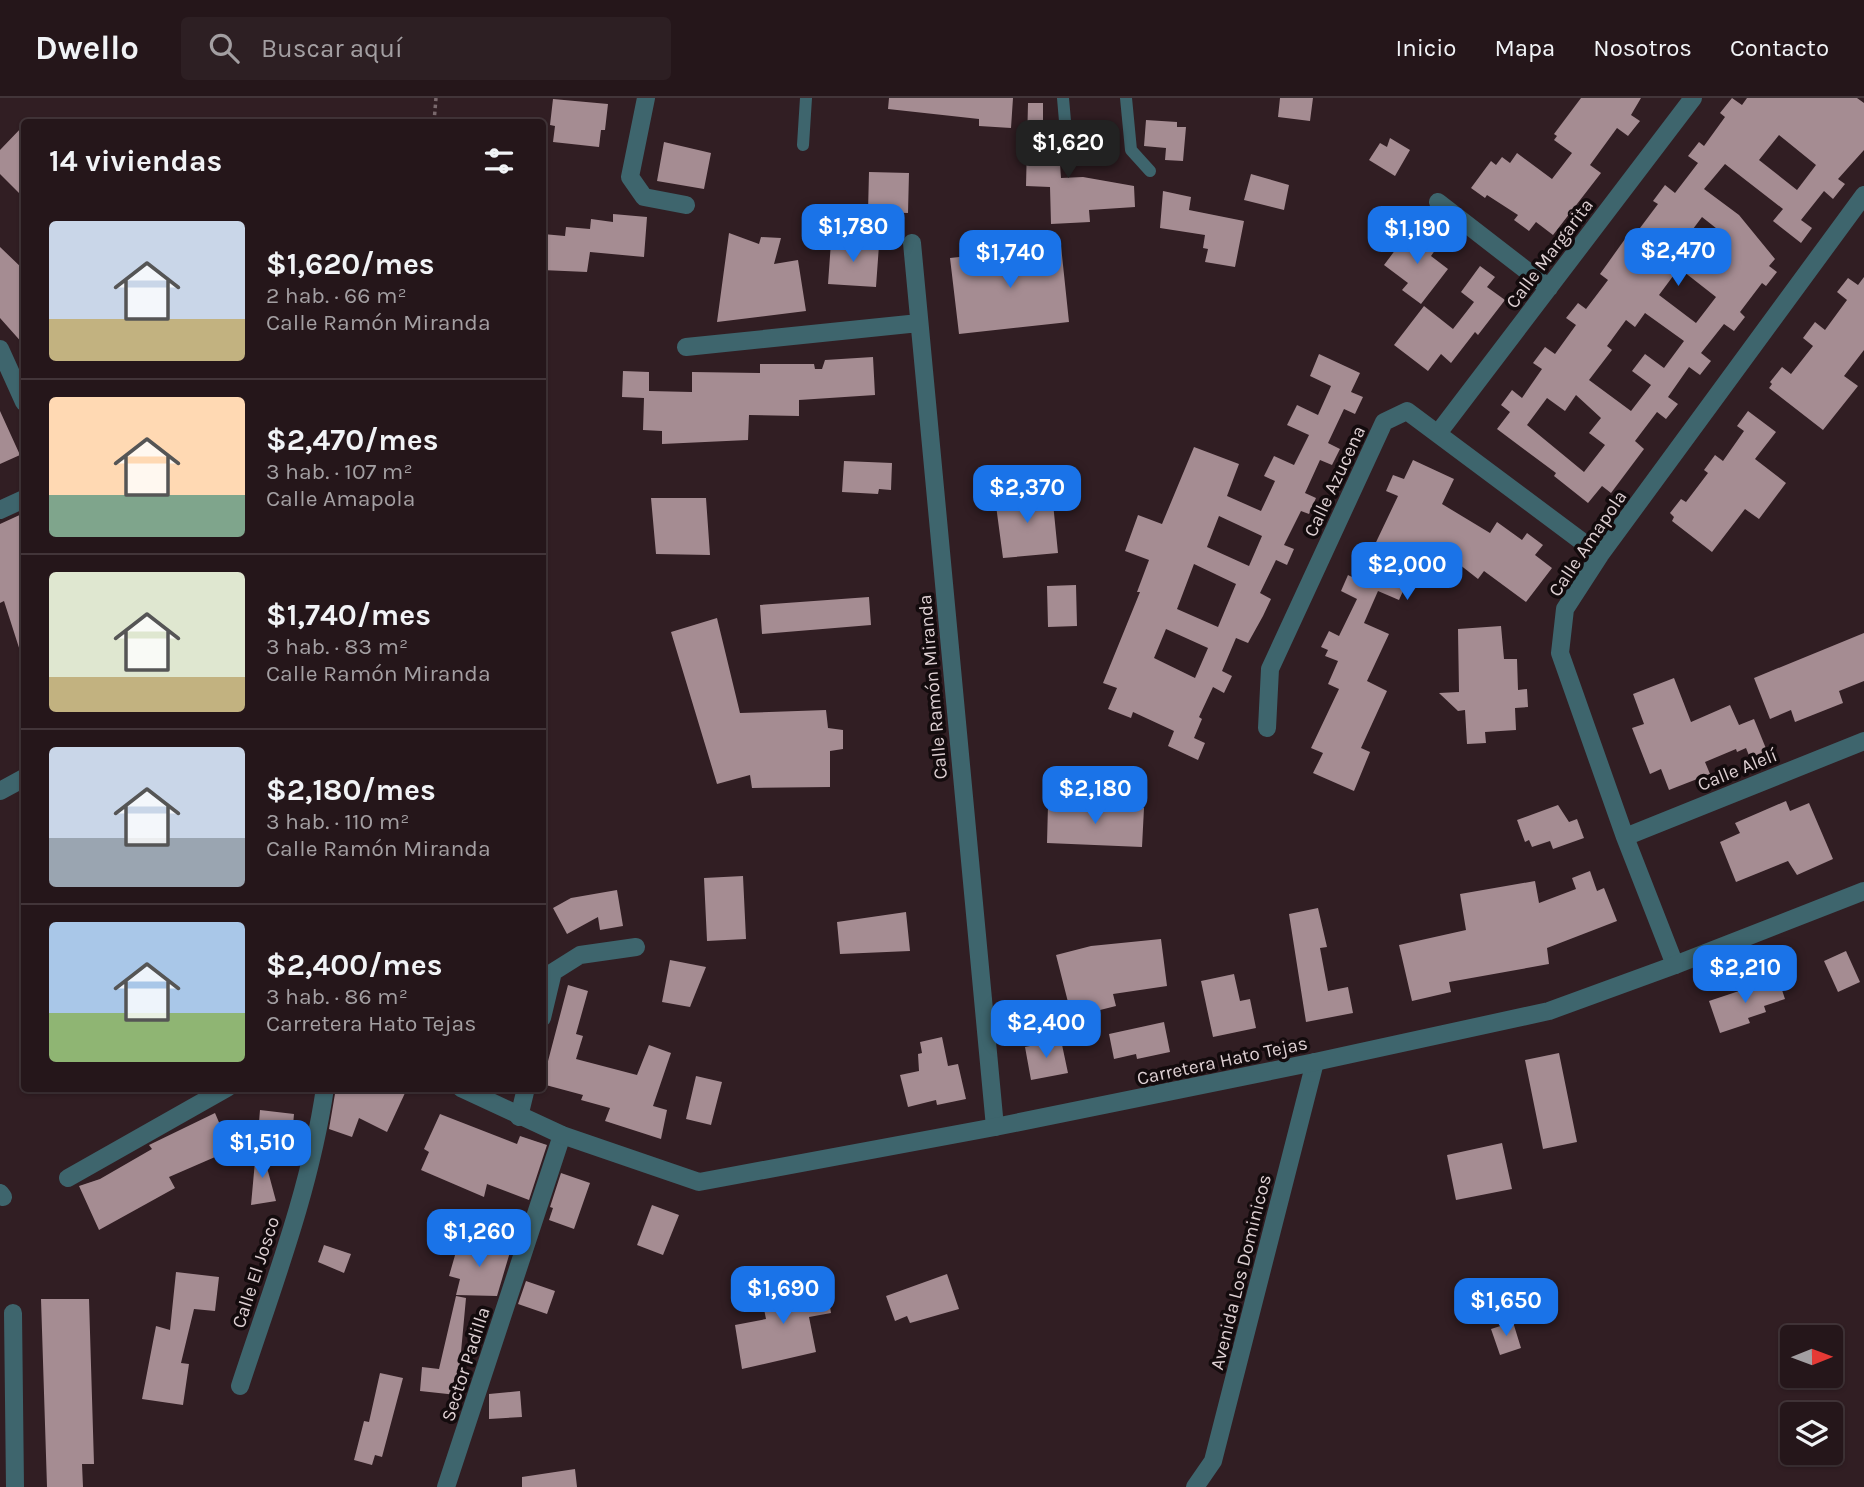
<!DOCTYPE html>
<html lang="es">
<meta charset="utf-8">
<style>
:root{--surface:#25161a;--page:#2d1f23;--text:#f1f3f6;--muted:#a39fa2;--line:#423539;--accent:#1a73e8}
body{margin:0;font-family:Karla,sans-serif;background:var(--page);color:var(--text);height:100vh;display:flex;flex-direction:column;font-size:26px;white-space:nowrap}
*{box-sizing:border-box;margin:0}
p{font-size:23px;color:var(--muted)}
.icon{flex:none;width:38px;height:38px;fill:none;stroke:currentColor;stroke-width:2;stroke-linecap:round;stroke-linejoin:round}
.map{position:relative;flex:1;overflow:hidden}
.side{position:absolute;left:21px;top:21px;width:525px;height:973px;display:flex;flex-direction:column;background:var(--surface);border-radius:7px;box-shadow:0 2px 5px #0004,0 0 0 2px var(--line)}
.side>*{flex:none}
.needle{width:46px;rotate:89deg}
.fabs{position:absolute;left:1780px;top:1227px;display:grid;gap:14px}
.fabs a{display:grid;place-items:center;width:63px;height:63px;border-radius:7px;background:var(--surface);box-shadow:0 2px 5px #0004,0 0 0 2px var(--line);font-size:35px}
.price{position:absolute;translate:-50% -60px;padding:0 16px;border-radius:14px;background:var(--accent);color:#fff;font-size:23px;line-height:46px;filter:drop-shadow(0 2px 4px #0008)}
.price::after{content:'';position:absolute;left:50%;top:42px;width:21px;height:16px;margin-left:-10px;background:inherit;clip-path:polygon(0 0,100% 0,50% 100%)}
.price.current{background:#222;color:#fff}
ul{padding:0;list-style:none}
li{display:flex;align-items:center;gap:21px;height:175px;padding:0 28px}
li+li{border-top:2px solid var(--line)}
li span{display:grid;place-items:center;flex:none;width:196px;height:140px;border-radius:7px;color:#555}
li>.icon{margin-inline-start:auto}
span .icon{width:84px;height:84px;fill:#fffc;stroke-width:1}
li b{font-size:30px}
h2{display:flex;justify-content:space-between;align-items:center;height:84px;padding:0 28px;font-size:30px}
header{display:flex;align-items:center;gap:42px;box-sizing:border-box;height:98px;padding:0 35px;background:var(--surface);border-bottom:2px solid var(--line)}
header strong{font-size:33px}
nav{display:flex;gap:38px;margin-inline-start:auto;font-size:24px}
.search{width:490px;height:63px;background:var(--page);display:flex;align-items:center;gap:18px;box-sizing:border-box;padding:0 24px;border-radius:7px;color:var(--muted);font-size:26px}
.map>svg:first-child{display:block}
.building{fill:#a58c92;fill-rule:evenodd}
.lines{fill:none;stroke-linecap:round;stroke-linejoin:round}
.path{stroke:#79686c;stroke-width:3.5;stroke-dasharray:3.5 3.5;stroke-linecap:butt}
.service{stroke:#3e656d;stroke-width:12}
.minor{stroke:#3e656d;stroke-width:18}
.tertiary{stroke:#3e656d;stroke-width:18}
.labels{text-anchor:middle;stroke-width:7;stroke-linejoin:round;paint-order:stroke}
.street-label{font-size:19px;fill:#ded0d3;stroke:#130b0d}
</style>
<header>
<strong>Dwello</strong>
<div class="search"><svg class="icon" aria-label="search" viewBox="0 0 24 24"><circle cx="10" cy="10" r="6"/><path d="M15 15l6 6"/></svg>Buscar aquí</div>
<nav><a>Inicio</a><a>Mapa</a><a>Nosotros</a><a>Contacto</a></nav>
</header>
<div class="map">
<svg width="1864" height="1389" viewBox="0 0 1864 1389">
<rect width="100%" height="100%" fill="#311e23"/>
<path class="building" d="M889 0H1013L1011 30 979 28V21L888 11Z
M1280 0H1313L1310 23 1278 19Z
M1581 0H1641L1631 17 1640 23 1628 38 1617 30 1590 67 1601 75 1553 137 1536 124 1529 133 1514 122 1518 117 1487 97 1485 100 1471 90 1491 63 1496 67 1502 59 1510 65 1517 55 1552 81 1572 55 1554 42 1557 38 1554 36Z
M1732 0 1742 7 1747 0H1857L1864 5V52L1838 81 1845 86 1833 101 1824 93 1801 122 1812 130 1801 145 1773 123 1783 111 1725 66 1704 91 1739 117 1775 161 1769 168 1777 174 1766 188 1762 185 1740 214 1745 219 1734 233 1724 226 1701 255 1711 263 1700 277 1689 269 1668 299 1678 306 1666 321 1657 314 1635 343 1644 351 1611 395 1602 388 1588 405 1554 378 1556 375 1497 331 1510 314 1501 307 1512 292 1522 300 1542 271 1533 265 1545 249 1555 256 1576 227 1566 220 1578 205 1586 211 1608 182 1600 176 1630 134 1634 138 1658 106 1653 103 1665 87 1675 95 1698 65 1688 58 1699 44 1704 48 1725 19 1720 15ZM1779 37 1816 67 1797 92 1759 62ZM1702 119 1731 142 1711 169 1681 147ZM1679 170 1716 199 1696 225 1659 197ZM1645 215 1684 243 1664 270 1645 256 1632 273 1651 287 1631 313 1589 282 1612 252 1607 248 1626 222 1635 229ZM1576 297 1601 320 1589 335 1605 347 1584 374 1527 327 1547 300 1565 313Z
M553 1 608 6 605 32H601L599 49 553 44 555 28 550 27Z
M1028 5H1043V51H1059L1061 80 1083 79 1134 88 1135 109 1089 112 1090 124 1051 126 1050 89 1026 88Z
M1146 22 1177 24V29H1186L1183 63 1165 62 1166 50 1144 48Z
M24 27V100L0 76V52Z
M1390 40 1410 52 1395 78 1369 62 1380 45 1387 49Z
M664 44 711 55 704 91 657 83Z
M869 74 909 75 908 115 868 114Z
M1251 76 1289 87 1284 112 1244 102Z
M1163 93 1191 99 1189 112 1244 123 1235 169 1205 164 1208 151 1203 150 1205 137 1160 130Z
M613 116 647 119 644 159 590 154 587 174 542 172 543 136 565 138 566 129 590 131 591 121 613 124Z
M729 135 759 146 761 139 781 140 774 166 798 162 806 213 717 224Z
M1408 135 1418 142 1423 136 1438 148 1431 158 1448 171 1421 206 1402 192 1408 185 1384 167Z
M831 144 879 147 876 189 828 186Z
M1061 148 1069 224 959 236 950 160Z
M0 149 24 172V247L0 220Z
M1480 168 1495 179 1487 189 1505 202 1478 237 1475 234 1451 265 1441 256 1428 273 1394 247 1424 208 1453 231 1474 204 1461 194Z
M1864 179V252L1844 278 1858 288 1823 332 1769 290 1772 286 1770 284 1782 269 1791 276 1813 248 1803 240 1815 224 1825 232 1847 202 1837 194 1848 180 1858 187Z
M1319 256 1360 275 1351 294 1363 299 1355 316 1344 311 1328 345 1340 351 1332 367 1320 362 1305 395 1316 400 1309 416 1301 413 1284 447 1294 451 1287 467 1276 462 1260 495 1271 501 1263 518 1248 545 1236 540 1222 573 1232 578 1224 595 1213 589 1199 619 1202 621 1194 640 1205 645 1198 662 1168 648 1174 633 1133 614 1131 620 1108 611 1117 590 1103 585 1140 494H1137L1149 462 1125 453 1138 417 1162 426 1194 349 1239 366 1227 398 1261 413 1275 383 1264 378 1274 358 1294 367 1309 337 1287 327 1297 307 1318 317 1331 288 1310 278ZM1219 418 1262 438 1249 468 1207 449ZM1194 466 1236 486 1218 529 1177 511ZM1166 531 1208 550 1195 580 1154 560Z
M873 259 875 297 799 302V318L749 317 748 342 662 346V333L643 332 644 300 622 299 623 273 649 274V293L692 294V274L760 275V266H814L815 271H822L825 262Z
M0 313 20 357 0 366Z
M1748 313 1776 334 1755 361 1786 385 1759 421 1745 411 1712 454 1672 423 1674 419 1670 415 1681 401 1686 404 1708 375 1704 372 1715 357 1723 363 1744 333 1737 328Z
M1413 362 1454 381 1442 406 1490 435 1497 424 1522 442 1527 435 1543 447 1535 457 1552 470 1526 504 1484 473 1478 481 1450 459 1441 471 1420 455 1399 502 1378 493 1364 525 1389 536 1367 583 1387 593 1361 650 1370 654 1354 693 1313 675 1323 655 1311 650 1339 591 1328 586 1338 563 1325 558 1328 552 1321 549 1329 533 1339 538 1357 501 1341 493 1348 477 1358 482 1398 398 1386 393 1393 377 1404 381Z
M844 363 892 365 891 392 879 391 878 396 842 394Z
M1052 395 1058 455 1003 460 995 400Z
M651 400H706L710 457 656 456Z
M24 415V556H21L4 503 0 505V426Z
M1076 487 1077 528 1048 529 1047 488Z
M869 499 871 527 762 536 760 507Z
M717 520 740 615 826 612 828 630 843 632V651L830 653V689L752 690 750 677 717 686 671 534Z
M1501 528 1504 561H1517L1518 592 1527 591 1528 609 1515 610 1516 632 1485 634 1486 645 1467 646 1465 612 1458 613 1439 595 1459 594 1458 531Z
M1864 535V583L1839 593 1843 605 1795 624 1791 612 1770 621 1754 580Z
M1674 580 1691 624 1730 607 1739 627 1754 621 1767 653 1750 660 1746 650 1737 654 1736 651 1705 664 1710 676 1669 692 1661 671 1650 676 1632 630 1644 626 1633 596Z
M1786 703 1790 713 1809 705 1833 761 1797 777 1788 763 1736 784 1720 744 1740 735 1735 725Z
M1048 707 1144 710 1142 749 1047 745Z
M1558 707 1569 724 1577 721 1584 740 1553 751 1550 743 1532 749 1529 742 1525 744 1517 722Z
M1590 773 1597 793 1604 790 1617 823 1547 850 1549 866 1449 884 1451 894 1412 903 1399 847 1466 832 1460 796 1535 783 1539 805 1576 791 1572 780Z
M743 778 746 841 707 843 704 780Z
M617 792 623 828 600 832 598 819 567 836 553 810 571 800Z
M1318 810 1327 849 1320 850 1328 893 1348 889 1353 915 1306 924 1289 816Z
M906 814 910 853 840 856 837 824Z
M1161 841 1167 888 1113 896 1116 908 1088 915 1085 904 1069 908 1056 857 1091 848Z
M1846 853 1860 884 1838 894 1824 863Z
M670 862 706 869 690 909 662 904Z
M1234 876 1240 903 1250 901 1256 930 1213 939 1201 883Z
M1778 880 1785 901 1764 908 1766 914 1748 920 1750 925 1720 935 1709 903Z
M568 887 588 893 576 936 583 938 576 961 637 977 649 947 671 955 653 1008 667 1012 661 1041 605 1023 610 1010 581 1002 583 997 542 986Z
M1164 924 1170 954 1137 961 1136 956 1114 961 1109 936Z
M942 939 948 968 958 966 966 1001 937 1007 936 1002 908 1009 900 977 919 973 918 956 922 955 920 944Z
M1061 942 1068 975 1031 982 1025 949Z
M1559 955 1577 1044 1543 1051 1525 962Z
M696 978 722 984 711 1027 686 1021Z
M336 990H395L405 995 387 1034 359 1020 352 1039 329 1031Z
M260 1012 294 1016 292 1039 258 1036Z
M215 1015 224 1036 215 1040 222 1056 169 1079 175 1090 99 1132 79 1088 100 1081 152 1051 149 1047Z
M440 1016 517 1046 520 1038 547 1047 529 1102 487 1086 484 1099 421 1072 429 1054 424 1051Z
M259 1040 276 1103 251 1107 257 1041Z
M1502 1045 1512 1091 1456 1102 1447 1057Z
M561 1075 590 1085 574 1131 549 1122 553 1110 550 1109Z
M652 1107 679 1117 663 1157 637 1147Z
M460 1140 510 1154 497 1198 456 1197 460 1181 449 1178Z
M324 1147 351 1156 344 1175 318 1164Z
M176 1174 219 1179 215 1213 194 1211 181 1265 189 1266 183 1307 142 1301 156 1228 170 1232Z
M947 1176 959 1211 910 1225 907 1218 895 1223 886 1198Z
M526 1183 555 1193 547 1216 518 1206Z
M826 1185 831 1215 809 1219 816 1254 742 1271 735 1227 766 1221 761 1196Z
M456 1198 466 1200 457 1297 420 1293 422 1269 439 1271Z
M41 1201H89L94 1366H82L83 1389H47Z
M1513 1224 1521 1250 1500 1257 1491 1231Z
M380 1275 403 1280 382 1359 375 1357 372 1367 354 1362 364 1323 369 1324Z
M520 1293 522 1319 489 1321V1296Z
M575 1371 577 1389H522V1379Z"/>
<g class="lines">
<path class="path" d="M434 24 436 0"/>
<path class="service" d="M1063 0 1068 58
M1126 0 1131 52 1150 73
M803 47 806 0"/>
<path class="minor" d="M646 0 630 79 644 99 686 107
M1438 104 1549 190
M912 145 995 1029
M686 249 919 225
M1439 334 1693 0
M0 412 24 401
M1267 630 1270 571 1384 324 1407 313 1600 457
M0 693 24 680
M1625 739 1864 643
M1675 867 1625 739 1560 555 1565 511 1600 457 1864 97
M542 920 553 874 580 857 636 849
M519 1019 526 990
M68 1080 227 990
M0 1095 3 1099
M13 1215 15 1389
M240 1288C272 1190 310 1093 325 990
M446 1389 562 1037
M1195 1389 1213 1363 1315 964"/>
<path class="tertiary" d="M0 251 24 304
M461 990 562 1037 699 1084 995 1029 1315 964 1549 913 1675 867 1864 793"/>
</g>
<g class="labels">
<g class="street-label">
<text transform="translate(1549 155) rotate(-53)" y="7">Calle Margarita</text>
<text transform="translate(1334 383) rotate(-65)" y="7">Calle Azucena</text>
<text transform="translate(1587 445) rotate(-56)" y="7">Calle Amapola</text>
<text transform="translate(932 589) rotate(-95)" y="7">Calle Ramón Miranda</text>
<text transform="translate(1737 671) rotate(-22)" y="7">Calle Alelí</text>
<text transform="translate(1222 962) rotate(-12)" y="7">Carretera Hato Tejas</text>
<text transform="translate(255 1174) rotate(-72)" y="7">Calle El Josco</text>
<text transform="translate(1240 1174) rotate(-76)" y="7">Avenida Los Dominicos</text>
<text transform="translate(465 1266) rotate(-72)" y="7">Sector Padilla</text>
</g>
</g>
</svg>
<div class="fabs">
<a><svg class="needle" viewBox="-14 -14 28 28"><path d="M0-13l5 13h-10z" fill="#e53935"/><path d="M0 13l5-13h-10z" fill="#a39fa2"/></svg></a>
<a><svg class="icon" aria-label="layers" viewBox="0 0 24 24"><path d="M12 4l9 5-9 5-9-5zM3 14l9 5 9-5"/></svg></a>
</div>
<b class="price current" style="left:1068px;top:82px">$1,620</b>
<b class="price" style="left:853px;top:166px">$1,780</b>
<b class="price" style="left:1417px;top:168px">$1,190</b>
<b class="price" style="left:1678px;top:190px">$2,470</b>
<b class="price" style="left:1010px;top:192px">$1,740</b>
<b class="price" style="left:1027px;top:427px">$2,370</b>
<b class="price" style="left:1407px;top:504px">$2,000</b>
<b class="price" style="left:1095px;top:728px">$2,180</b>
<b class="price" style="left:1745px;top:907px">$2,210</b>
<b class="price" style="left:1046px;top:962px">$2,400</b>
<b class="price" style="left:262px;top:1082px">$1,510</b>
<b class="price" style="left:479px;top:1171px">$1,260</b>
<b class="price" style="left:783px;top:1228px">$1,690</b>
<b class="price" style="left:1506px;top:1240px">$1,650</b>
<section class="side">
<h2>14 viviendas<svg class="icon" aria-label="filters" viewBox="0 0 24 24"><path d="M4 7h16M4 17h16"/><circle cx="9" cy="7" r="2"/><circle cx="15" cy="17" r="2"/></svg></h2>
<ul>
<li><span style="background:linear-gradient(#c9d6e8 70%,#c2b280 0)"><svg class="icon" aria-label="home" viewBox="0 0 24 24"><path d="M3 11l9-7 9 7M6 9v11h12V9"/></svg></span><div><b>$1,620/mes</b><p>2 hab. · 66 m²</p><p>Calle Ramón Miranda</p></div></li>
<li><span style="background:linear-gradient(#ffd9b3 70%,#7fa58c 0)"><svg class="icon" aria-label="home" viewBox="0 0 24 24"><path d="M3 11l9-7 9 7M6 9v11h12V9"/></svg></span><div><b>$2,470/mes</b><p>3 hab. · 107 m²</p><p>Calle Amapola</p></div></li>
<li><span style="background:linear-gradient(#dfe7d0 75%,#c2b280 0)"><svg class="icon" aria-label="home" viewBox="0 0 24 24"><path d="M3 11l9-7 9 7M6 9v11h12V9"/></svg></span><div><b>$1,740/mes</b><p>3 hab. · 83 m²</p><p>Calle Ramón Miranda</p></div></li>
<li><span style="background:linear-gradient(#c9d6e8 65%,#9aa5b1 0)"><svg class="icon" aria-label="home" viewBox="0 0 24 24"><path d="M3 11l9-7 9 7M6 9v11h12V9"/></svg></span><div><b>$2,180/mes</b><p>3 hab. · 110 m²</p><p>Calle Ramón Miranda</p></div></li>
<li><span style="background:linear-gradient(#a9c7e8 65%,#8fb573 0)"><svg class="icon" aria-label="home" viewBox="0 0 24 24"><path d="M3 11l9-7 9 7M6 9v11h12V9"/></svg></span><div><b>$2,400/mes</b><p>3 hab. · 86 m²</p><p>Carretera Hato Tejas</p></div></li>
</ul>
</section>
</div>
